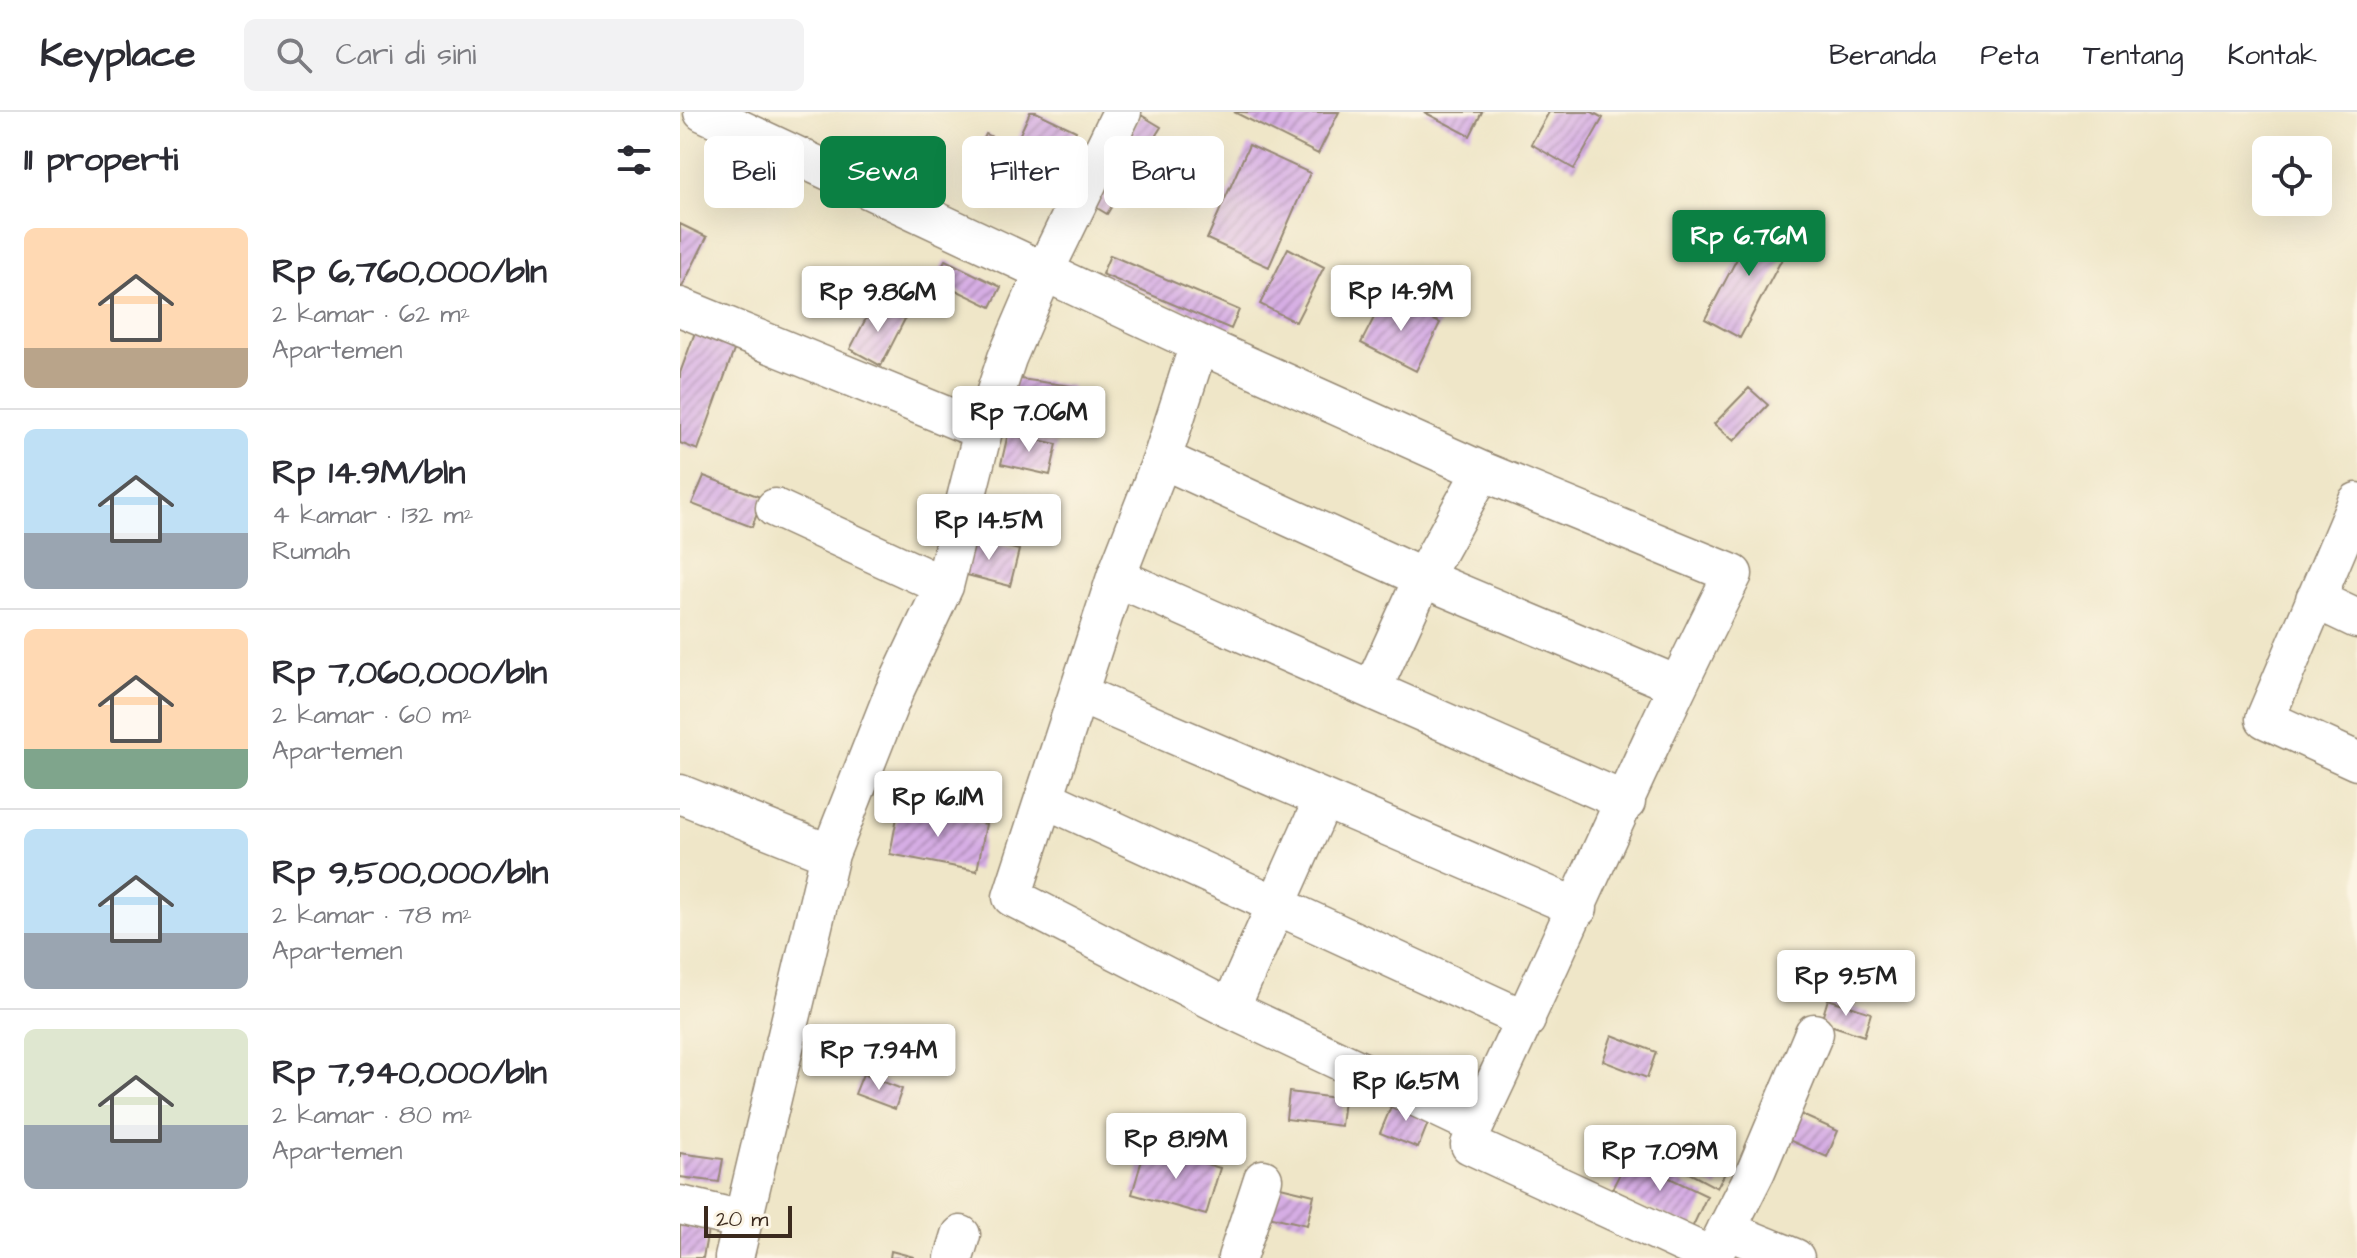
<!DOCTYPE html>
<html lang="id">
<meta charset="utf-8">
<style>
:root{--surface:#fff;--page:#f2f2f3;--text:#2b2b33;--muted:#7c7c81;--line:#e1e1e2;--accent:#0b8043}
body{margin:0;font-family:"Architects Daughter",sans-serif;background:var(--page);color:var(--text);height:100vh;display:flex;flex-direction:column;font-size:30px;white-space:nowrap}
*{box-sizing:border-box;margin:0}
p{font-size:26px;color:var(--muted)}
.icon{flex:none;width:44px;height:44px;fill:none;stroke:currentColor;stroke-width:2;stroke-linecap:round;stroke-linejoin:round}
.map{position:relative;flex:1;overflow:hidden}
.drawer{display:flex;flex-direction:column;background:var(--surface);width:680px}
.drawer>*{flex:none}
.guide{position:absolute;left:24px;top:24px;width:760px;height:72px;display:flex;gap:16px}
.fabs{position:absolute;left:1572px;top:24px;display:grid;gap:16px}
.fabs a{display:grid;place-items:center;width:80px;height:80px;border-radius:12px;background:var(--surface);box-shadow:0 8px 32px #0002;font-size:40px}
.scale{position:absolute;left:24px;bottom:20px;width:88px;box-sizing:border-box;padding-left:8px;border:4px solid #3b2a1e;border-top:0;font-size:22px;line-height:28px;white-space:nowrap;color:#3b2a1e;-webkit-text-stroke:6px #fcf5e5;paint-order:stroke}
.price{position:absolute;translate:-50% -68px;padding:0 18px;border-radius:8px;background:#fff;color:#222;font-size:26px;line-height:52px;filter:drop-shadow(0 2px 4px #0008)}
.price::after{content:'';position:absolute;left:50%;top:48px;width:24px;height:18px;margin-left:-12px;background:inherit;clip-path:polygon(0 0,100% 0,50% 100%)}
.price.selected{background:var(--accent);color:#fff}
ul{padding:0;list-style:none}
li{display:flex;align-items:center;gap:24px;height:200px;padding:0 24px}
li+li{border-top:2px solid var(--line)}
li span{display:grid;place-items:center;flex:none;width:224px;height:160px;border-radius:12px;color:#555}
li>.icon{margin-inline-start:auto}
span .icon{width:96px;height:96px;fill:#fffc;stroke-width:1}
li b{font-size:34px}
h2{display:flex;justify-content:space-between;align-items:center;height:96px;padding:0 24px;font-size:34px}
.tag{padding:0 28px;border-radius:12px;background:var(--surface);box-shadow:0 8px 32px #0002;font-size:28px;line-height:72px}
.tag.selected{background:var(--accent);color:#fff}
header{display:flex;align-items:center;gap:48px;box-sizing:border-box;height:112px;padding:0 40px;background:var(--surface);border-bottom:2px solid var(--line)}
header strong{font-size:38px}
nav{display:flex;gap:44px;margin-inline-start:auto;font-size:28px}
.search{width:560px;height:72px;background:var(--page);display:flex;align-items:center;gap:20px;box-sizing:border-box;padding:0 28px;border-radius:12px;color:var(--muted);font-size:30px}
main{display:flex;flex:1;min-height:0}
.map>svg:first-child{display:block}
.building{fill:url(#building-hatch)}
.lines{fill:none;stroke-linecap:round;stroke-linejoin:round}
.minor-casing{stroke:#958873;stroke-width:41}
.minor{stroke:#fff;stroke-width:38}
</style>
<header>
<strong>Keyplace</strong>
<div class="search"><svg class="icon" aria-label="search" viewBox="0 0 24 24"><circle cx="10" cy="10" r="6"/><path d="M15 15l6 6"/></svg>Cari di sini</div>
<nav><a>Beranda</a><a>Peta</a><a>Tentang</a><a>Kontak</a></nav>
</header>
<main>
<section class="drawer">
<h2>11 properti<svg class="icon" aria-label="filters" viewBox="0 0 24 24"><path d="M4 7h16M4 17h16"/><circle cx="9" cy="7" r="2"/><circle cx="15" cy="17" r="2"/></svg></h2>
<ul>
<li><span style="background:linear-gradient(#ffd9b3 75%,#b9a48a 0)"><svg class="icon" aria-label="home" viewBox="0 0 24 24"><path d="M3 11l9-7 9 7M6 9v11h12V9"/></svg></span><div><b>Rp 6,760,000/bln</b><p>2 kamar · 62 m²</p><p>Apartemen</p></div></li>
<li><span style="background:linear-gradient(#bfe0f5 65%,#9aa5b1 0)"><svg class="icon" aria-label="home" viewBox="0 0 24 24"><path d="M3 11l9-7 9 7M6 9v11h12V9"/></svg></span><div><b>Rp 14.9M/bln</b><p>4 kamar · 132 m²</p><p>Rumah</p></div></li>
<li><span style="background:linear-gradient(#ffd9b3 75%,#7fa58c 0)"><svg class="icon" aria-label="home" viewBox="0 0 24 24"><path d="M3 11l9-7 9 7M6 9v11h12V9"/></svg></span><div><b>Rp 7,060,000/bln</b><p>2 kamar · 60 m²</p><p>Apartemen</p></div></li>
<li><span style="background:linear-gradient(#bfe0f5 65%,#9aa5b1 0)"><svg class="icon" aria-label="home" viewBox="0 0 24 24"><path d="M3 11l9-7 9 7M6 9v11h12V9"/></svg></span><div><b>Rp 9,500,000/bln</b><p>2 kamar · 78 m²</p><p>Apartemen</p></div></li>
<li><span style="background:linear-gradient(#dfe7d0 60%,#9aa5b1 0)"><svg class="icon" aria-label="home" viewBox="0 0 24 24"><path d="M3 11l9-7 9 7M6 9v11h12V9"/></svg></span><div><b>Rp 7,940,000/bln</b><p>2 kamar · 80 m²</p><p>Apartemen</p></div></li>
</ul>
</section>
<div class="map">
<svg width="1677" height="1146" viewBox="0 0 1677 1146">
<defs>
<pattern id="building-hatch" width="6" height="6" patternUnits="userSpaceOnUse" patternTransform="scale(2)"><rect width="6" height="6" fill="#d6ade4"/><path d="M-1 1l2-2M0 6l6-6M5 7l2-2" fill="none" stroke="#af8db8"/></pattern>
</defs>
<rect width="100%" height="100%" fill="#fcf5e5"/>
<filter id="ink" filterUnits="userSpaceOnUse"><feTurbulence type="fractalNoise" baseFrequency=".0125" numOctaves="2"/><feDisplacementMap in="SourceGraphic" scale="16" xChannelSelector="R" yChannelSelector="G"/><feConvolveMatrix kernelMatrix="1 2 1 2 8 2 1 2 1" color-interpolation-filters="sRGB"/></filter>
<filter id="wash" filterUnits="userSpaceOnUse"><feTurbulence type="fractalNoise" baseFrequency=".006" numOctaves="4" result="noise"/><feDisplacementMap in="SourceGraphic" scale="32" xChannelSelector="R" yChannelSelector="G"/><feGaussianBlur stdDeviation="1.8" result="paint"/><feColorMatrix in="noise" values="0 0 0 0 0 0 0 0 0 0 0 0 0 0 0 0 0 1.4 0 .05"/><feComposite in="paint" operator="in"/></filter>
<g filter="url(#wash)">
<rect width="100%" height="100%" fill="#efe6c8"/>
<g id="blocks">
<path class="building" d="M350 0H356L396 19 379 56 334 35Z
M554 0H659L638 42Z
M744 0H802L790 24Z
M869 0H912L923 6 894 57 851 32Z
M461 3 481 15 427 102 407 90Z
M306 22 328 33 308 72 286 61Z
M569 33 630 61 589 155 527 127Z
M335 44 370 61 360 83 324 66Z
M1078 107 1113 126 1060 226 1025 207Z
M0 112 27 125 0 179Z
M608 136 644 155 616 210 580 192Z
M430 143 559 198 551 217 422 162Z
M265 148 321 175 311 195 255 168Z
M705 184 760 211 736 259 681 231Z
M194 191 225 207 201 254 170 237Z
M17 215 57 230 18 338 0 331V261Z
M333 266 392 274 386 313 328 304Z
M1069 276 1088 293 1054 329 1034 312Z
M328 322 377 332 370 363 321 352Z
M24 364 83 386 72 415 12 392Z
M288 425 339 438 330 474 279 461Z
M219 695 306 712 297 759 210 742Z
M1148 887 1191 901 1184 924 1141 910Z
M932 923 976 940 967 966 923 949Z
M183 962 222 977 215 997 175 982Z
M609 980 664 987 661 1014 606 1007Z
M715 985 752 1001 738 1036 700 1021Z
M1113 999 1158 1019 1147 1045 1102 1025Z
M466 1034 540 1056 526 1103 452 1082Z
M1020 1034 1051 1050 1037 1076 1007 1060Z
M0 1041 43 1047 39 1070 0 1065Z
M948 1046 1027 1084 1012 1116 932 1077Z
M592 1073 634 1083 627 1113 584 1103Z
M0 1113 28 1118 23 1146H0Z
M211 1139 234 1145V1146H210Z"/>
</g>
</g>
<g filter="url(#ink)">
<use href="#blocks" fill-opacity="0" stroke="#958873" stroke-width="2"/>
<g class="lines">
<defs>
<path id="minor" d="M23 0 519 232 802 359 1053 462C961 642 883 830 795 1013L550 897 332 785 436 465 482 347 519 232
M0 195 303 319
M482 347 743 466 997 573
M1677 390 1585 607 1677 649
M95 396 264 474
M436 465 946 690
M1635 487 1677 507
M692 578 743 466 802 359
M399 582 898 796
M0 682 150 742
M366 687 846 908
M550 897 643 688
M790 1033 1033 1145
M0 1093 62 1108
M1046 1118 1115 1146
M54 1146 150 742 214 580 264 474 303 319 327 246 364 160 442 0
M274 1146 281 1123
M557 1146 583 1067
M1032 1146 1076 1059 1134 921"/>
</defs>
<use href="#minor" class="minor-casing"/>
<use href="#minor" class="minor"/>
</g>
</g>
</svg>
<div class="fabs">
<a><svg class="icon" aria-label="locate" viewBox="0 0 24 24"><circle cx="12" cy="12" r="6"/><path d="M12 2v4M12 18v4M2 12h4M18 12h4"/></svg></a>
</div>
<div class="scale">20 m</div>
<b class="price selected" style="left:1069px;top:166px">Rp 6.76M</b>
<b class="price" style="left:721px;top:221px">Rp 14.9M</b>
<b class="price" style="left:198px;top:222px">Rp 9.86M</b>
<b class="price" style="left:349px;top:342px">Rp 7.06M</b>
<b class="price" style="left:309px;top:450px">Rp 14.5M</b>
<b class="price" style="left:258px;top:727px">Rp 16.1M</b>
<b class="price" style="left:1166px;top:906px">Rp 9.5M</b>
<b class="price" style="left:199px;top:980px">Rp 7.94M</b>
<b class="price" style="left:726px;top:1011px">Rp 16.5M</b>
<b class="price" style="left:496px;top:1069px">Rp 8.19M</b>
<b class="price" style="left:980px;top:1081px">Rp 7.09M</b>
<div class="guide">
<a class="tag">Beli</a>
<a class="tag selected">Sewa</a>
<a class="tag">Filter</a>
<a class="tag">Baru</a>
</div>
</div>
</main>
